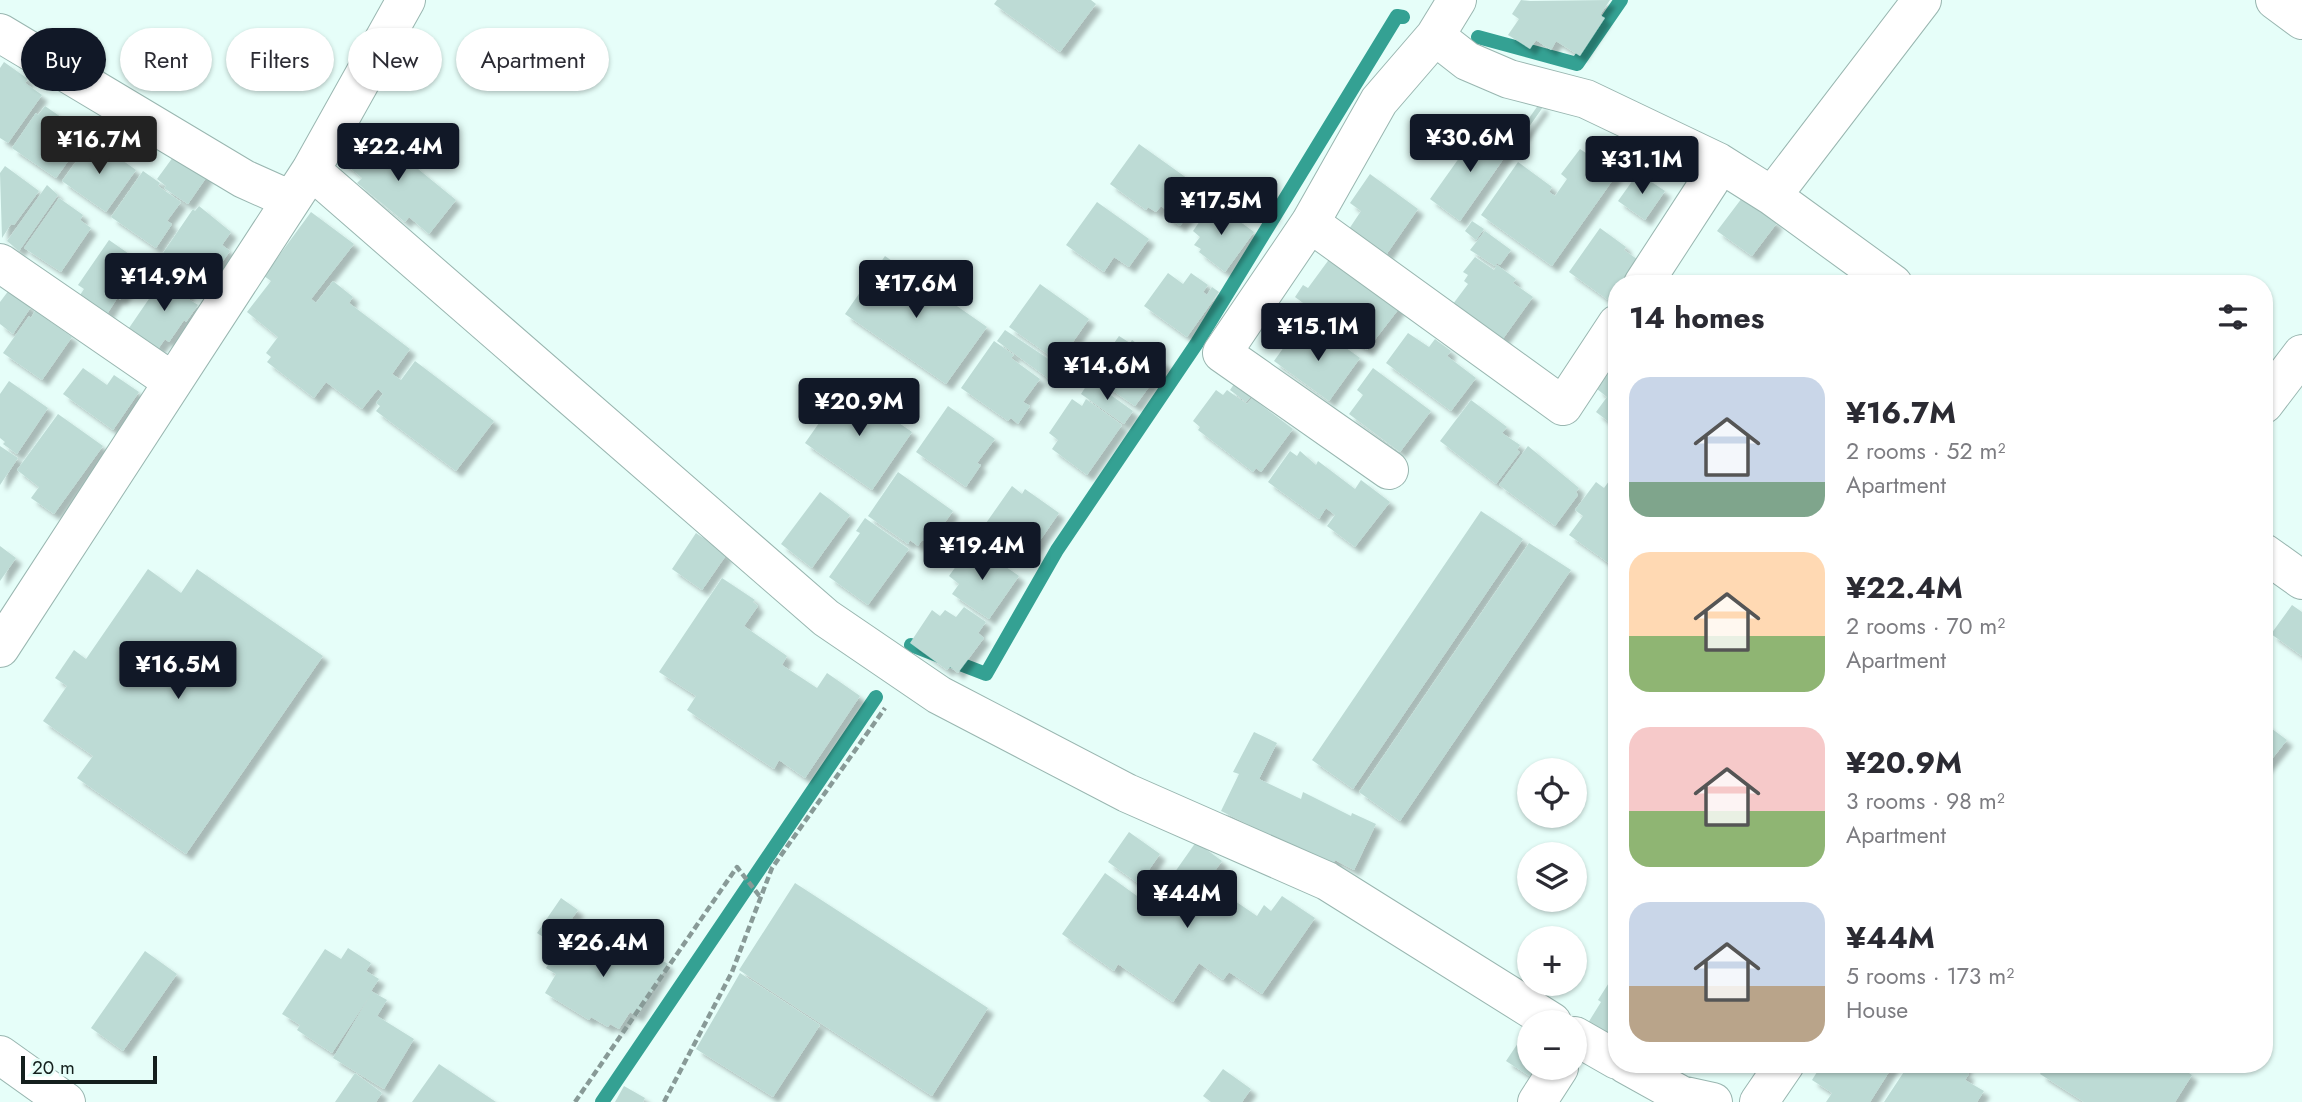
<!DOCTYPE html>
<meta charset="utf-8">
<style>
:root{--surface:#fff;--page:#f2f2f3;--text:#2b2b33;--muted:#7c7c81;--accent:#111827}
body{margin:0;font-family:Jost,sans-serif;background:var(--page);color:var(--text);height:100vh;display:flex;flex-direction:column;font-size:26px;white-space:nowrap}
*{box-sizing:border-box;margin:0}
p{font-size:23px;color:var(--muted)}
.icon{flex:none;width:38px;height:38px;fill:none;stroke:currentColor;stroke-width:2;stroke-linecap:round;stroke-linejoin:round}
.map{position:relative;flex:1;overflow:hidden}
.panel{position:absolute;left:1608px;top:275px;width:665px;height:798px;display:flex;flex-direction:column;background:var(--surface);border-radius:28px;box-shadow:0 2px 5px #0004}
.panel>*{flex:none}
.top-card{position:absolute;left:21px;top:28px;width:665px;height:63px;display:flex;gap:14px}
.controls{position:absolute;left:1517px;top:758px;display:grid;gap:14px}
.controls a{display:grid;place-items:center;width:70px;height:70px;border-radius:50%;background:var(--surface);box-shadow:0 2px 5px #0004;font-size:35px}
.scale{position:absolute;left:21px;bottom:18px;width:136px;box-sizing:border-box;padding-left:7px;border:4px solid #141f1d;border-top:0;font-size:19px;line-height:24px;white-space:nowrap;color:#141f1d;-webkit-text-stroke:5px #e6fef9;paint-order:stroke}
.price{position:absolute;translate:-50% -60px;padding:0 16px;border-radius:7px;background:var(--accent);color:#fff;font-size:23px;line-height:46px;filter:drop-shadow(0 2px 4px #0008)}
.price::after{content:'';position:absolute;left:50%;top:42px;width:21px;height:16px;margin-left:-10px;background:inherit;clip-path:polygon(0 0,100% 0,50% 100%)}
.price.current{background:#222;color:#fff}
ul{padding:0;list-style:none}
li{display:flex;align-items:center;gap:21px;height:175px;padding:0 21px}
li span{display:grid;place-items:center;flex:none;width:196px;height:140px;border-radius:21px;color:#555}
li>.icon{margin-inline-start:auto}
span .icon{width:84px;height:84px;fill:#fffc;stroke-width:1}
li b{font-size:30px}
h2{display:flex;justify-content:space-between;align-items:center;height:84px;padding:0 21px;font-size:30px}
.pill{padding:0 24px;border-radius:32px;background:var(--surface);box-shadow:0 2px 5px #0004;font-size:24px;line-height:63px}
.pill.current{background:var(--accent);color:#fff}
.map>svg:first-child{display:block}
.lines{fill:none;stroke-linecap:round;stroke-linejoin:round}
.stream{stroke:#34a193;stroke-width:14}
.building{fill:#bddbd5;filter:url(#shadow)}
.minor-casing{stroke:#99b6b0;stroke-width:40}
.tertiary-casing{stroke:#99b6b0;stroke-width:40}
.path{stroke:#889a97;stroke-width:4.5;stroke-dasharray:7 3.5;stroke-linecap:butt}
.minor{stroke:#fff;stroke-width:38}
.tertiary{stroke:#fff;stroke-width:38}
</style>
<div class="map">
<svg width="2302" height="1102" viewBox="0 0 2302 1102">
<defs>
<filter id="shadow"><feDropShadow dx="6" dy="6" stdDeviation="2" flood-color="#0004"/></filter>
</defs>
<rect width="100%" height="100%" fill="#e6fef9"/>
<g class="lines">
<path class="stream" d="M1478 37 1577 64 1621 0
M911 645 986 674 1057 550 1197 343 1397 16 1403 17
M602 1102 876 697"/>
</g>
<path class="building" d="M997 0H1091L1096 4 1060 52 994 4Z
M1521 0 1530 1 1610 0 1600 15 1605 18 1580 56 1556 41 1551 50 1536 40 1530 49 1508 35 1519 19 1512 14Z
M4 62 28 79 25 83 42 95 8 143 0 138V68Z
M1539 104 1543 107 1512 151 1508 148Z
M45 106 87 135 56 178 12 148 36 113 38 115Z
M1488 128 1503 138 1500 144 1509 151 1460 221 1430 199 1479 130 1484 132Z
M369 129 456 200 429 234 409 217 405 222 357 183 362 178 342 161Z
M95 141 136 170 106 212 62 181 85 149 88 151Z
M1139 144 1191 181 1189 183 1203 194 1180 226 1166 216 1169 212 1161 206 1156 212 1148 207 1146 210 1110 184Z
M1580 149 1617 174 1552 266 1481 215 1518 162 1552 187 1549 192 1555 196 1567 179 1561 174Z
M176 153 208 175 188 204 164 188 166 186 157 179Z
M5 166 39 191 14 225 11 224 2 238 0 173Z
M143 171 160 183 158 186 181 202 167 221 172 224 156 248 111 217Z
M1638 173 1665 191 1645 220 1618 201Z
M1370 174 1418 209 1386 255 1349 229 1361 211 1350 203Z
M47 185 58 195 19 251 7 241Z
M59 198 83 215 80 220 91 228 61 272 24 248Z
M1742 198 1777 223 1752 256 1717 231Z
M1097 202 1149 239 1129 267 1114 257 1104 272 1066 245Z
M1213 202 1254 232 1225 272 1199 252 1201 249 1194 245 1200 237 1193 231Z
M199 206 231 232 222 245 230 251 207 284 163 253 193 209 195 211Z
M311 212 354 244 311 299 316 303 333 281 353 297 349 303 410 349 392 374 401 380 415 361 494 421 456 471 376 411 380 406 376 403 383 394 378 389 362 409 326 382 314 398 267 362 271 357 266 353 278 337 247 312 271 281 264 276Z
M1472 221 1484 229 1476 240 1465 231Z
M1600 228 1626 247 1624 250 1644 264 1630 284H1617V302L1615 305 1569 272Z
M1485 231 1511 250 1500 265 1497 263 1495 266 1470 250Z
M109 240 145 265 120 300 118 297 107 314 80 295 84 289 78 285Z
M1333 254 1401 306 1367 350 1295 297 1303 285 1308 288Z
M885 256 987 327 946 384 845 314Z
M1475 257 1494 270 1497 265 1516 279 1513 283 1533 297 1502 340 1453 304 1468 284 1464 281 1468 275 1463 272Z
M1168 273 1183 284 1191 273 1208 285 1203 292 1207 295 1212 287 1219 292 1187 337 1144 306Z
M166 274 190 291 185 297 198 305 186 322 184 320 169 342 165 339 158 349 129 328Z
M1040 284 1089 319 1059 362 1009 327Z
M9 290 31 307 13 334 0 324V302Z
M35 311 72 337 42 380 3 353 29 316 31 318Z
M1005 330 1059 366 1049 379 997 341Z
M1305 332 1315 339 1318 335 1328 342 1331 337 1360 358 1329 401 1274 361 1289 340 1295 345Z
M1408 333 1429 347 1435 339 1451 351 1447 356 1476 378 1451 411 1386 363Z
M1119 336 1130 343 1132 340 1166 364 1135 406 1091 376Z
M994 341 1014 355 1011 358 1040 379 1023 402 1030 406 1018 424 1011 418 1008 421 961 388Z
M1617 362V428L1596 412 1607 397 1597 389Z
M83 368 107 385 114 375 139 392 113 430 63 394Z
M1373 368 1431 411 1400 452 1349 414 1363 395 1357 390Z
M1090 380 1133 411 1124 424 1081 394Z
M9 381 48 408 17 454 3 444 5 442 0 438V394Z
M1236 381 1253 394 1246 402 1230 390Z
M845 386 912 432 872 490 805 443Z
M1216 390 1223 395 1227 390 1247 404 1252 398 1293 429 1261 472 1256 468 1253 472 1198 430 1200 427 1193 421Z
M1072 399 1082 406 1086 399 1122 425 1087 475 1052 449 1058 440 1049 433Z
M1471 400 1507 427 1502 433 1520 445 1517 450 1520 452 1496 484 1440 441Z
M948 406 995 439 977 463 981 465 966 487 916 452Z
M58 414 103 446 54 514 31 498 39 487 17 470Z
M0 446 18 458 0 485Z
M1528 446 1579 488 1576 492 1578 495 1555 526 1499 485Z
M1290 451 1297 456 1300 451 1316 465 1318 461 1355 489 1361 480 1390 502 1355 547 1327 526 1335 515 1326 508 1319 519 1268 482Z
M1617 470V554L1610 564 1569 535 1583 516 1575 510 1596 482 1604 488Z
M898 472 953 511 930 544 922 540 918 546 910 540 908 544 868 516Z
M1012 486 1022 494 1025 489 1059 513 1028 558 984 526Z
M820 492 850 515 812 568 781 544Z
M1481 511 1523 539 1353 789 1312 760Z
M865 518 909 549 868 605 829 577 860 533 856 531Z
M696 533 727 554 702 590 672 569Z
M1529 543 1571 570 1400 821 1359 792Z
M0 546 16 558 0 581Z
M969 548 982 557 986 553 1019 576 989 619 952 594 959 584 949 576Z
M148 569 181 593 197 569 323 656 186 854 77 778 93 756 43 721 67 686 55 678 74 650 86 659Z
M722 578 755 600 753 602 758 606 744 626 787 656 782 665 817 688 827 673 860 696 805 778 779 760 774 769 687 710 696 696 659 672Z
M2292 605 2302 612V656L2271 634Z
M964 607 986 622 978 633 984 638 958 673 950 667 947 670 910 643 932 610 940 616 945 610 956 617Z
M2264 723 2287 740 2264 769Z
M1254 732 1277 743 1259 779 1301 799 1303 792 1351 816 1352 813 1376 824 1354 870 1335 860 1332 866 1221 811 1239 774 1233 772Z
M1129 832 1160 854 1139 884 1108 862Z
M1196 842 1222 861 1207 882 1257 916 1264 905 1271 911 1282 896 1315 918 1262 994 1229 972 1223 980 1199 963 1173 1002 1118 964 1114 971 1062 934 1105 873 1151 906Z
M795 883 988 1008 932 1096 739 970Z
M561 898 578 910 554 944 537 933Z
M583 929 609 945 613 940 630 950 634 944 668 964 637 1016 630 1012 619 1029 610 1024 608 1027 591 1017 589 1020 545 993 556 974 546 968 564 940 572 945Z
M348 948 371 963 366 971 379 979 371 991 387 1000 377 1016 414 1039 384 1089 333 1058 371 994 332 1053 297 1030 300 1025 282 1014 325 949 341 959Z
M145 951 177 974 123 1051 91 1028Z
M1617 970V1041L1588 1023 1601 1002 1598 1000Z
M740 973 820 1025 773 1097 696 1049Z
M1528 1028 1530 1029V1068H1542L1534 1079 1506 1061Z
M439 1064 496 1102H412Z
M1822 1064H1894L1870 1102H1826L1832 1093 1812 1080Z
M1909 1064H1965L1967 1066 1963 1071 1969 1074 1965 1080 1984 1091 1977 1102H1884Z
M2046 1064H2175L2192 1075 2175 1102H2084L2040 1074Z
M1223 1069 1251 1089 1242 1102H1211L1203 1096Z
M355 1073 382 1093 376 1102H335Z
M624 1086 645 1098 643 1102H615Z"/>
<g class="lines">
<defs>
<path id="minor" d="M2275 0 2302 20
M0 33 244 179 291 200
M1435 36 1467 61 1509 79 1586 99 1718 162 1772 196 1893 284
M311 170 826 618 939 695 1127 793 1327 881 1552 1022
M1772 196 1922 0
M1310 223 1563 406 1617 324
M0 263 173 382
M1643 284 1710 181 1718 162
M2264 404 2302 354
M1389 470 1222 353 1310 223 1379 101 1435 36 1457 0
M2264 553 2302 580
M0 648 311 170 406 0
M1575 1036 1617 1060
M1625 1064 1681 1095 1713 1102
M1537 1102 1559 1068
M1759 1102 1785 1064"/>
<path id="tertiary" d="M0 1055 66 1102"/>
</defs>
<use href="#minor" class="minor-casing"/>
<use href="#tertiary" class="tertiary-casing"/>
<path class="path" d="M575 1102 737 867 761 898
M664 1102 732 972 772 868 885 708"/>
<use href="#minor" class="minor"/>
<use href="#tertiary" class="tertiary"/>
</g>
</svg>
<div class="controls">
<a><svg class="icon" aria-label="locate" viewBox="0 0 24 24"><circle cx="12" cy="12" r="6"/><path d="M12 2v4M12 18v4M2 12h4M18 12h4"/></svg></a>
<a><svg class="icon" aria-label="layers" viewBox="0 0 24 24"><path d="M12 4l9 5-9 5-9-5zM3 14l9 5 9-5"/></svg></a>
<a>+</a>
<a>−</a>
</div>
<div class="scale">20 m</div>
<b class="price" style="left:1470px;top:174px">¥30.6M</b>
<b class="price current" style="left:99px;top:176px">¥16.7M</b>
<b class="price" style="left:398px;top:183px">¥22.4M</b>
<b class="price" style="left:1642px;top:196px">¥31.1M</b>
<b class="price" style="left:1221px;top:237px">¥17.5M</b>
<b class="price" style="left:164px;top:313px">¥14.9M</b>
<b class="price" style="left:916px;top:320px">¥17.6M</b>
<b class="price" style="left:1318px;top:363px">¥15.1M</b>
<b class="price" style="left:1107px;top:402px">¥14.6M</b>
<b class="price" style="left:859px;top:438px">¥20.9M</b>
<b class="price" style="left:982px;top:582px">¥19.4M</b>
<b class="price" style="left:178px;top:701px">¥16.5M</b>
<b class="price" style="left:1187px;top:930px">¥44M</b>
<b class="price" style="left:603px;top:979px">¥26.4M</b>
<div class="top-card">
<a class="pill current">Buy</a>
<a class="pill">Rent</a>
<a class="pill">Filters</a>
<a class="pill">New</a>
<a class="pill">Apartment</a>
</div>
<section class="panel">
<h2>14 homes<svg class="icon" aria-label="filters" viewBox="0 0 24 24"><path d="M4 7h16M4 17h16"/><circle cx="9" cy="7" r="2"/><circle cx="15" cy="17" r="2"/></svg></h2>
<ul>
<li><span style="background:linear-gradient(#c9d6e8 75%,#7fa58c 0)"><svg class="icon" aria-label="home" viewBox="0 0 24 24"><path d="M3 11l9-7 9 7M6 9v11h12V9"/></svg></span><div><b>¥16.7M</b><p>2 rooms · 52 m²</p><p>Apartment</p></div></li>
<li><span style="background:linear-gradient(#ffd9b3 60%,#8fb573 0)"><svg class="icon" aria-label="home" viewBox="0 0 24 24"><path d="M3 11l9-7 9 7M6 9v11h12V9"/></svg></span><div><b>¥22.4M</b><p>2 rooms · 70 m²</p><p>Apartment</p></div></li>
<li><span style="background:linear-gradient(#f6c9c9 60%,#8fb573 0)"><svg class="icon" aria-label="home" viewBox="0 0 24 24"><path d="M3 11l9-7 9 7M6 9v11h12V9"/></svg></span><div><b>¥20.9M</b><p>3 rooms · 98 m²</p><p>Apartment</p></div></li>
<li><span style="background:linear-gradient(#c9d6e8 60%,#b9a48a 0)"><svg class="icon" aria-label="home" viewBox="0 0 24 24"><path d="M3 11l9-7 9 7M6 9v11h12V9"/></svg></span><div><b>¥44M</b><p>5 rooms · 173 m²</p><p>House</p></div></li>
</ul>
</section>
</div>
